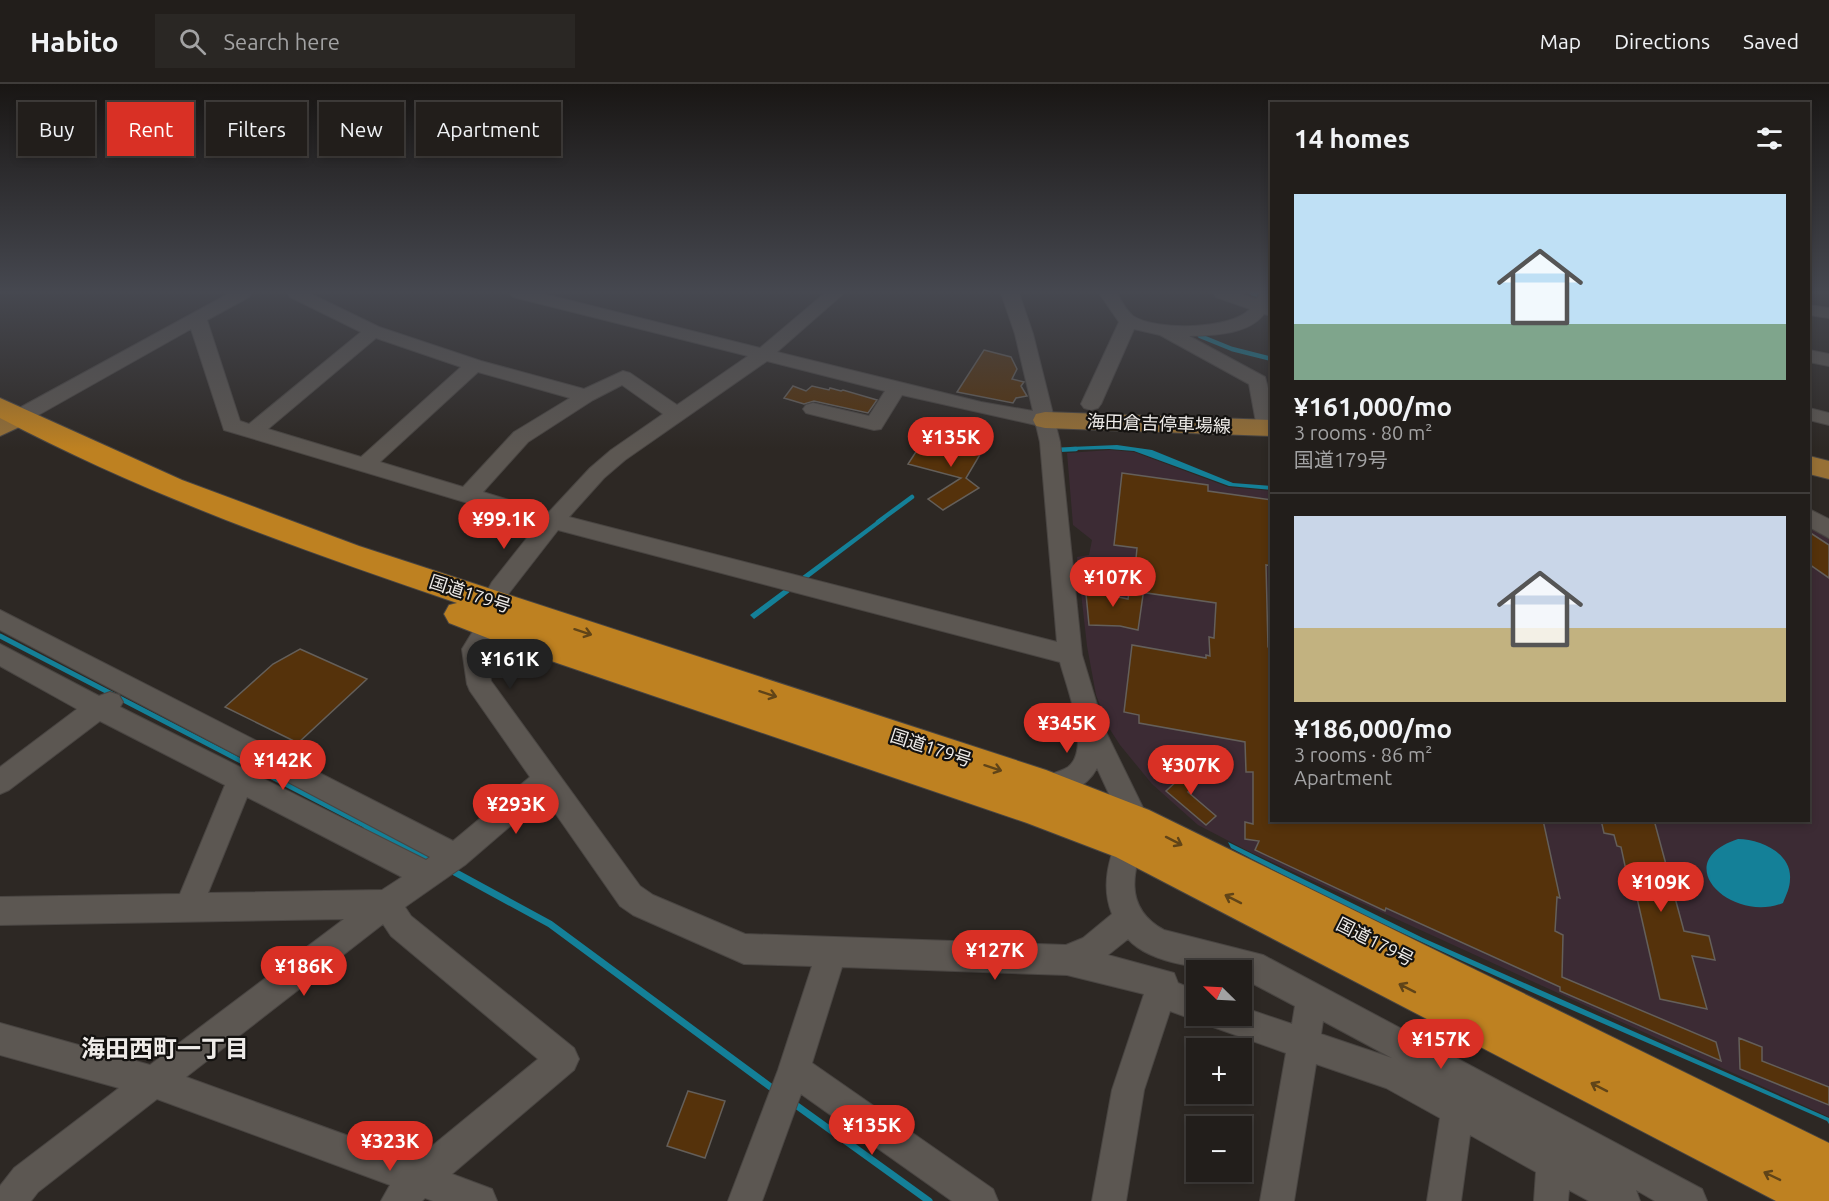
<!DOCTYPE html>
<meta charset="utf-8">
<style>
:root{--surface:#221e1b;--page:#2a2724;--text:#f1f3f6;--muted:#a2a2a3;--line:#3f3c3a;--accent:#d93025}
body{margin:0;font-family:Ubuntu,"Noto Sans JP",sans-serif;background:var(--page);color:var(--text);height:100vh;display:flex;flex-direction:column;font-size:22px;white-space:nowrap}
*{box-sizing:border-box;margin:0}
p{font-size:20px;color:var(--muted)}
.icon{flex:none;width:33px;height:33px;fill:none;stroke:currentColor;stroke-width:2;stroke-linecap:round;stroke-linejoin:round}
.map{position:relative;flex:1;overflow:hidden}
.side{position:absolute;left:1270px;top:18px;width:540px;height:720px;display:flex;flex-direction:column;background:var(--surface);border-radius:0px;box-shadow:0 3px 9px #0003,0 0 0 2px var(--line)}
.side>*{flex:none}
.banner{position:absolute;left:18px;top:18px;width:570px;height:54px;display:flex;gap:12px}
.needle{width:39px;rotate:294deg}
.tools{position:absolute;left:1186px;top:876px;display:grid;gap:12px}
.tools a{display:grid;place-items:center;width:66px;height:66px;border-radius:0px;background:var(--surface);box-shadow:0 3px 9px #0003,0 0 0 2px var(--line);font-size:30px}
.price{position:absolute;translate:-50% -51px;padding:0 14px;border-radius:21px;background:var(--accent);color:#fff;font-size:20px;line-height:39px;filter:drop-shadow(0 2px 3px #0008)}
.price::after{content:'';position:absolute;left:50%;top:36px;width:18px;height:14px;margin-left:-9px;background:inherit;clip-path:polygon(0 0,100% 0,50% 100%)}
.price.on{background:#222;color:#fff}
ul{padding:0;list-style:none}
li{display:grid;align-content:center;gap:12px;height:318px;padding:0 24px}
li+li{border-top:2px solid var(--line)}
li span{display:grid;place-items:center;height:186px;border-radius:0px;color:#555}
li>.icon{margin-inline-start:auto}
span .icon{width:108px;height:108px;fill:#fffc;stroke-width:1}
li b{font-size:26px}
h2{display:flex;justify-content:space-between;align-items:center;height:72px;padding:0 24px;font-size:26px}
.chip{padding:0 21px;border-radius:0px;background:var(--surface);box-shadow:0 3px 9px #0003,0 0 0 2px var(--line);font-size:21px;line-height:54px}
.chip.on{background:var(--accent);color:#fff}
header{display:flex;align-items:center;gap:36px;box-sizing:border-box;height:84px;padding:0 30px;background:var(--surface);border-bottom:2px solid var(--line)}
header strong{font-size:28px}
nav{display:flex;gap:33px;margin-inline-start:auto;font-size:21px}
.search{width:420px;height:54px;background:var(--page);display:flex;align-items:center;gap:15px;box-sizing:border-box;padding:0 21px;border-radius:0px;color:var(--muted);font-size:22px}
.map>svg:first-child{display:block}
.industrial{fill:#3c2b34}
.water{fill:#148098}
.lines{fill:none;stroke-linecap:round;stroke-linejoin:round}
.stream-far2{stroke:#148098;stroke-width:4.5}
.stream-far1{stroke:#148098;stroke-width:5}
.stream{stroke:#148098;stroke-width:7}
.building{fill:#55320b;stroke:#645f5a;stroke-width:1.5}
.minor-casing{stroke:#494542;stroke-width:2}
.major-casing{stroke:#494542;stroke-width:2}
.highway-casing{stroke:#494542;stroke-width:2}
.minor{fill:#5c5752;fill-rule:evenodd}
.major{fill:#977035;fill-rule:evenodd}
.highway{fill:#be8121;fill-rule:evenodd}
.oneway{stroke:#604418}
.labels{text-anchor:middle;stroke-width:4.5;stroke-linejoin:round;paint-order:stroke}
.street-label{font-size:18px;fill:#eeebe8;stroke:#141210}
.near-neighbourhood-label{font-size:24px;font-weight:bold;fill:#eeebe8;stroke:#141210}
</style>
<header>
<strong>Habito</strong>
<div class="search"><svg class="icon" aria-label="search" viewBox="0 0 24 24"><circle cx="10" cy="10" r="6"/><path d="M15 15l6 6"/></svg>Search here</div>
<nav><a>Map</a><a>Directions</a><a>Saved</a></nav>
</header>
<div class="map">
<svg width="1829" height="1117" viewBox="0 0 1829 1117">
<rect width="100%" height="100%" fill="#2d2824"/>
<path class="industrial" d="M1110 366 1134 368 1228 403 1272 407V736H1809V442L1829 454V1033L1250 768 1198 741 1152 700 1120 661 1109 644 1096 611 1087 562 1077 473 1089 471 1092 456 1073 441 1067 369Z"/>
<path class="water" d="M1117 361 1152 366 1233 399 1272 402V406L1229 402 1134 367 1109 365 1072 366 1070 363Z
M882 433 886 435 754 535 750 531Z
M1738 755C1760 755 1792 769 1790 795 1790 804 1786 811 1783 819 1731 840 1667 778 1738 755Z
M1228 758 1423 854 1829 1034V1040L1827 1037C1627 949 1424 866 1231 764Z"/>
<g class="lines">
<path class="stream-far2" d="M1252 209 1258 211
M1200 252 1232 265 1272 275
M1055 366 1076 365
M878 438 912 413"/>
<path class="stream-far1" d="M0 552 370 744"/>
<path class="stream" d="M367 743 433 777
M449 785 550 840 776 1007
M793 1019 929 1117"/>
</g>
<path class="building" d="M984 266 1011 273 1017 285 1012 295 1024 298 1021 302 1027 312 1016 314 1013 319 957 308Z
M793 302 806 307 812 302 829 306 830 304 841 307 843 306 877 316 868 329 814 317 804 320 784 314Z
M967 351 988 357 966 394 979 404 943 426 928 415 961 394 908 380 921 360 956 369Z
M1122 389 1208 401V407L1272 416V482L1266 481 1268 563 1272 564V736H1543L1560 814 1557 813 1555 847 1563 851 1562 893 1716 958 1721 977 1560 907V903L1386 824 1385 827 1255 766 1259 757 1245 755V738L1253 740V688H1246L1245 658 1139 639V631L1124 628 1132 561 1206 574V571L1210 572 1209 553 1214 554 1216 519 1133 507 1137 464 1114 461Z
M1809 448 1829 461V494L1809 480Z
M1085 499 1103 500 1105 510 1128 515 1129 508 1143 511 1138 546 1120 542 1089 541Z
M300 565 367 595 298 659 225 623 273 580Z
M1192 683 1204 692 1188 708 1216 732 1206 741 1166 707Z
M1601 736H1654L1684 847 1709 852 1715 876 1692 872 1707 925 1660 915 1632 792 1627 791 1621 763 1617 762 1614 751 1604 749Z
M1739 954 1762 963V977L1829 1003V1021L1740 985Z
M688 1007 725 1017 705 1074 667 1062Z"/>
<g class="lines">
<defs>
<path id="minor" d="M230 209H252L249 213 207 236 240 337 249 340 361 248 290 213 287 209H309L379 243 481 277 584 305 623 287 630 289 677 321 748 272 513 213 510 209H540L760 264 825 209H844L777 268 981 318 1033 327 1015 250 1001 209H1019L1033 250 1060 358 1082 571 1104 644 1150 738C1137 778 1117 820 1164 846L1263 871 1702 1105 1707 1117H1655L1636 1106 1640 1117H1589L1569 1106 1568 1117H1534L1536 1088 1470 1051 1461 1117H1427L1440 1034 1386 1004 1316 980 1294 1117H1260L1286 969 1213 943 1208 932H1242V923L1292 940 1295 922 1242 894V886C1209 886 1151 881 1128 855L1108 871 1174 889 1178 899 1197 907V932H1208L1197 937 1170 927 1144 1006 1126 1117H1092L1112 1006 1144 910 1067 891 842 883 812 979 993 1105 998 1117H952L801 1010 762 1117H728L778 986 812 882 744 880 633 831 620 822 544 713 465 781 405 823 411 832 574 964 579 975 574 986 452 1090 492 1105 497 1117H433L425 1114 422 1117H381L390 1101 157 1015 38 1108 31 1117H0V1102L14 1084 119 1004 0 971V939L150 981 344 835 0 841V813L180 810 225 701 100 637 9 706 0 710V683L77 625 0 582V560L99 612 110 608 119 611 123 618 120 623 426 776 430 773 0 546V526L453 757 530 693 470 607 467 600 462 565 478 539 481 518 492 498 538 440 224 346 191 245 26 338 19 339 12 338 9 333 12 328ZM376 254 461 283 361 373 268 345ZM767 277 885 307 869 332 813 319 806 321 803 325 806 329 874 346 881 345 902 311 1036 341 1040 358 1057 558 569 433 604 394 625 376ZM478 288 570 314 514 348 463 403 380 378ZM622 301 663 330 611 366 590 384 549 428 483 408 528 358 593 316ZM558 446 1060 578C1066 602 1092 665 1068 683 1059 689 1047 690 1037 694L1033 702 1037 710C1058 718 1087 704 1097 684L1122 738C1112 769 1099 798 1112 830L1083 854 1066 861 745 850 653 811 640 802 491 597 486 566 502 541 505 518 509 509ZM247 713 402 793 382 806 208 809ZM383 840 391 852 538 975 415 1076 186 993ZM1323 937 1392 974 1321 950Z
M1099 209H1117C1121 217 1126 226 1133 232 1156 247 1231 246 1250 225L1216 213 1213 209H1238L1256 215 1261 209H1272V232L1264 230C1248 251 1213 251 1189 252L1265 293 1272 319V349H1260L1257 344 1249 300 1160 251 1134 245 1101 320 1098 324 1091 326 1084 324 1081 320 1119 238Z
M1809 221 1829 224V234L1809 231Z
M1809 266 1829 270V282L1809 278Z
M1809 324 1829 329V341L1809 336Z
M1809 425 1829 435V454L1809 443Z"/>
<path id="major" d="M19 325 28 327 31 333 28 339 0 352V333Z
M1045 328 1272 336V352L1045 344 1036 342 1033 336 1036 330Z
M1809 372 1829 377V395L1809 390Z"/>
<path id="highway" d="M0 314 182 396 359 462 1046 686 1149 726 1829 1059V1117H1776L1116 773 1027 739 513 564 449 539 444 530 449 521 457 519C301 466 146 411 0 334Z"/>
</defs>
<use href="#minor" class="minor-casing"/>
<use href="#major" class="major-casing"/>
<use href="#highway" class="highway-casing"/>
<use href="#minor" class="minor"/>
<use href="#major" class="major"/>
<use href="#highway" class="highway"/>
</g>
<defs><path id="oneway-shaft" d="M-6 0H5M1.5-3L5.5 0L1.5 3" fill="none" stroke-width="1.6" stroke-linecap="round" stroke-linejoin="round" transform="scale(1.5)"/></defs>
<g class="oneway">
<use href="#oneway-shaft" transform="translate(583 548) rotate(18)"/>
<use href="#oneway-shaft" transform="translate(768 610) rotate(18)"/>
<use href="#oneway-shaft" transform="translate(993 684) rotate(18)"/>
<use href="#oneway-shaft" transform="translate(1174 757) rotate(27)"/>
<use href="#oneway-shaft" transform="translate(1233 815) rotate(-153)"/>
<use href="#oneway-shaft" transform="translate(1407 904) rotate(-153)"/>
<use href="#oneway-shaft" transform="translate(1599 1003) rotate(-153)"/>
<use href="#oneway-shaft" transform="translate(1772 1092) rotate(-154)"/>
</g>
<linearGradient id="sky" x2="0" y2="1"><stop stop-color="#191614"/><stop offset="0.57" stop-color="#464850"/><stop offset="1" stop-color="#464850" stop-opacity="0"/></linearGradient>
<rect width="1829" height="365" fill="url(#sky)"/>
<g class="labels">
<g class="street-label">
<text transform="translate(1159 340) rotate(2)" y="6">海田倉吉停車場線</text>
<text transform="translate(470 510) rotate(18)" y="6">国道179号</text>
<text transform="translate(931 664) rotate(18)" y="6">国道179号</text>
<text transform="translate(1375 858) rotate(27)" y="6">国道179号</text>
</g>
<g class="near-neighbourhood-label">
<text x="165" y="973">海田西町一丁目</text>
</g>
</g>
</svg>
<div class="tools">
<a><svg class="needle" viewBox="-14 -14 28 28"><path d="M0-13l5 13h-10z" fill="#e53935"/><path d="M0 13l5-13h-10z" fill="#a2a2a3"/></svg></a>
<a>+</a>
<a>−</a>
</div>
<b class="price" style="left:951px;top:384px">¥135K</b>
<b class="price" style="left:504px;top:466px">¥99.1K</b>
<b class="price" style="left:1113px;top:524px">¥107K</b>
<b class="price on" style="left:510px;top:606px">¥161K</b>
<b class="price" style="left:1067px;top:670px">¥345K</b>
<b class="price" style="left:283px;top:707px">¥142K</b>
<b class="price" style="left:1191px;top:712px">¥307K</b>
<b class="price" style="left:516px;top:751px">¥293K</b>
<b class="price" style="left:1661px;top:829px">¥109K</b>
<b class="price" style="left:995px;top:897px">¥127K</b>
<b class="price" style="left:304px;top:913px">¥186K</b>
<b class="price" style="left:1441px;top:986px">¥157K</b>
<b class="price" style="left:872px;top:1072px">¥135K</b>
<b class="price" style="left:390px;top:1088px">¥323K</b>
<div class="banner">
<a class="chip">Buy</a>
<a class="chip on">Rent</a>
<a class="chip">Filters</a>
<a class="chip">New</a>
<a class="chip">Apartment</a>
</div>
<section class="side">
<h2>14 homes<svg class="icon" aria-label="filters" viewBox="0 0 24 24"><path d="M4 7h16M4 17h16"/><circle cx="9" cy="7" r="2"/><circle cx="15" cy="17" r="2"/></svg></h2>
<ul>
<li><span style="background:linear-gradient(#bfe0f5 70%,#7fa58c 0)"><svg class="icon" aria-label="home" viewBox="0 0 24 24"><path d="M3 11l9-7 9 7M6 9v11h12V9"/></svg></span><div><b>¥161,000/mo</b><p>3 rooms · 80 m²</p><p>国道179号</p></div></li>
<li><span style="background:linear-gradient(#c9d6e8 60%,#c2b280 0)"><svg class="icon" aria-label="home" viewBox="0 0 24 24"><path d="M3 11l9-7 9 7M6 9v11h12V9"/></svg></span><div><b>¥186,000/mo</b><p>3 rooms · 86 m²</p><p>Apartment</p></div></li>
</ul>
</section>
</div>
